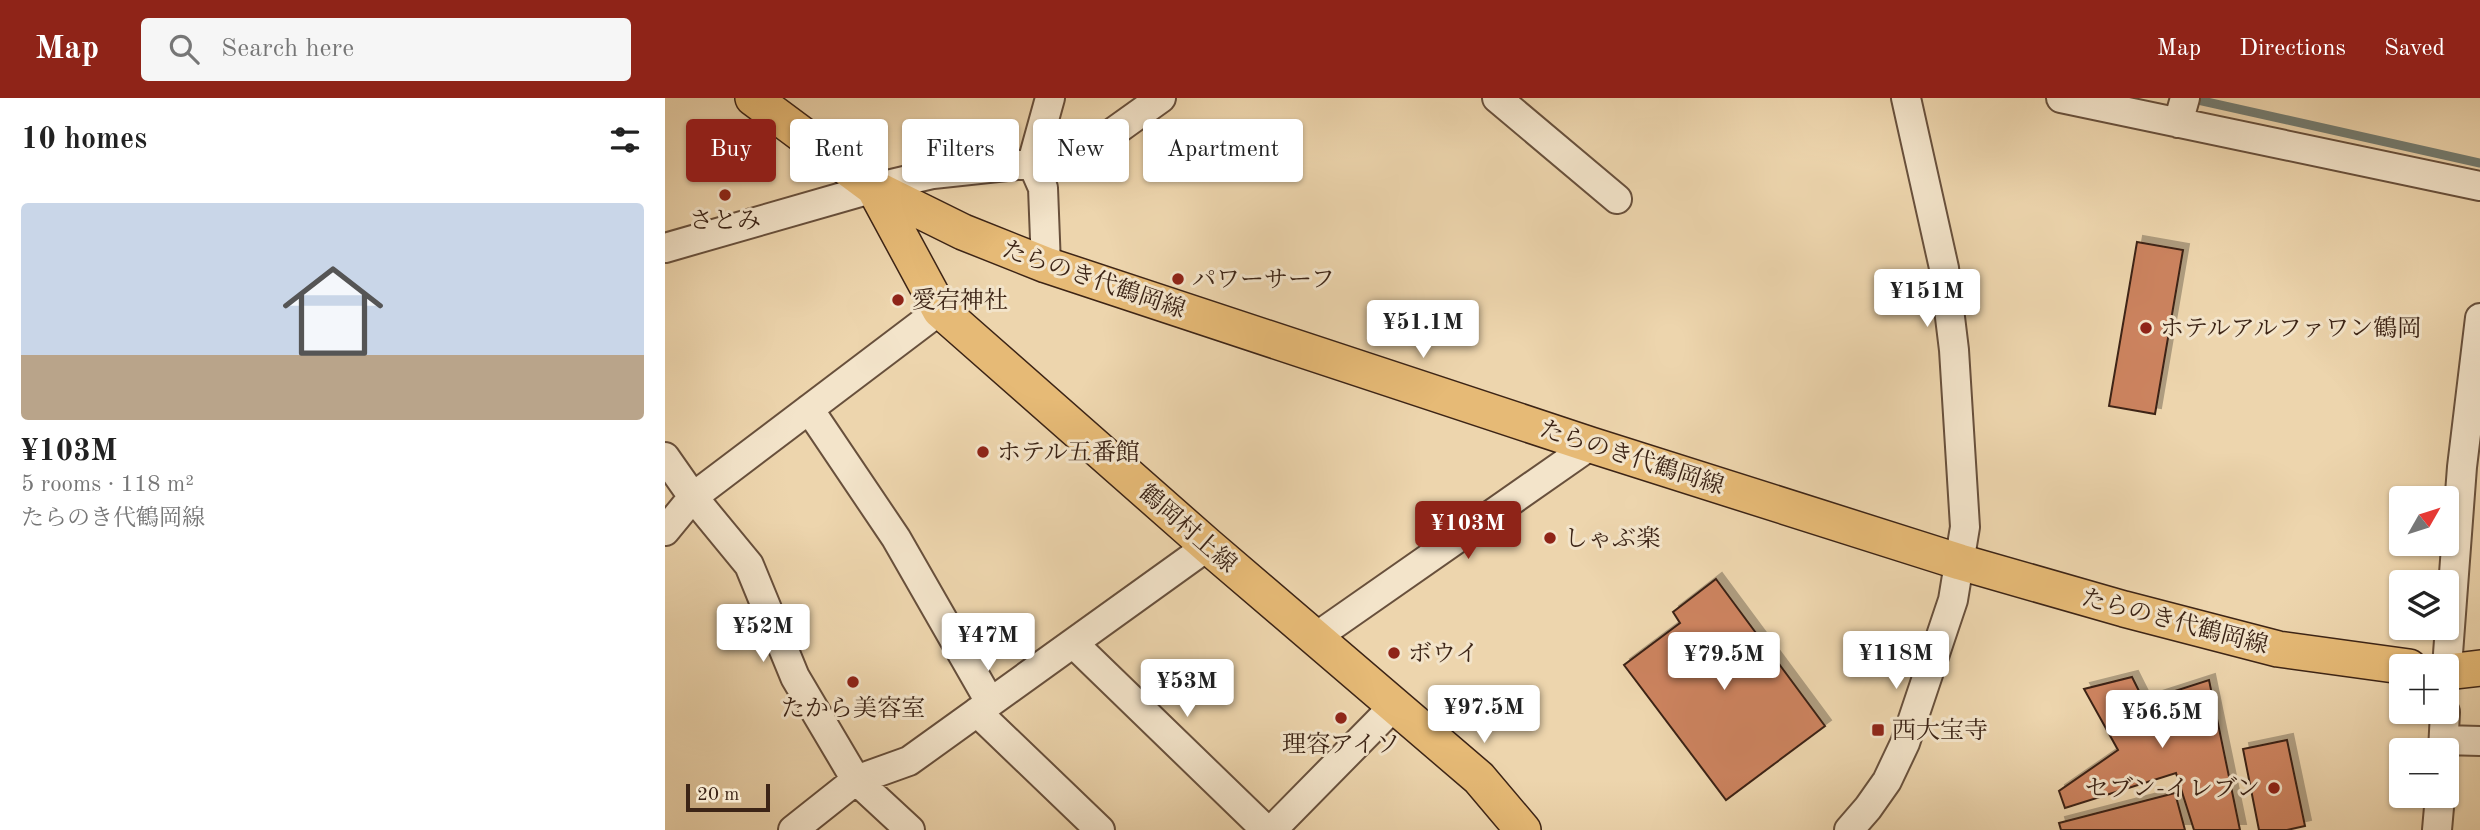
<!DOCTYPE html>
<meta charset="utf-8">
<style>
:root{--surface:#fff;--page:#f6f6f6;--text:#222;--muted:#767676;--accent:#8f2418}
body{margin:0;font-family:"Old Standard TT","Noto Serif JP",serif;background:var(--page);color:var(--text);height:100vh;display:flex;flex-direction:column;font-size:26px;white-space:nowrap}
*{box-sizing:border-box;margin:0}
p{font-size:23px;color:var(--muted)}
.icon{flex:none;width:38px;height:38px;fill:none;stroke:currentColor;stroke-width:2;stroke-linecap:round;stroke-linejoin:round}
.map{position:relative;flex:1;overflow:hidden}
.side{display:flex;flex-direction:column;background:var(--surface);width:665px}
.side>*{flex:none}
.banner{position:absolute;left:21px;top:21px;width:665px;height:63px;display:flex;gap:14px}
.needle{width:46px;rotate:51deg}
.fabs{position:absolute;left:1724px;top:388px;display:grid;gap:14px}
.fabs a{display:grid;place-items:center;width:70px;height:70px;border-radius:7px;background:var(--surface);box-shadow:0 2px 5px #0004;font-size:35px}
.scale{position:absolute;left:21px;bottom:18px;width:84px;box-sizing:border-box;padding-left:7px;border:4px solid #3c2416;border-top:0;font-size:19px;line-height:24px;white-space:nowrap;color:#3c2416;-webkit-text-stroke:5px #f3e4ca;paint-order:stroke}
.price{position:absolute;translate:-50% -60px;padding:0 16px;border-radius:7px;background:#fff;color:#222;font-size:23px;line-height:46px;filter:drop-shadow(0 2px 4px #0008)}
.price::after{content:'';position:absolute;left:50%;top:42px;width:21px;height:16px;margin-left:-10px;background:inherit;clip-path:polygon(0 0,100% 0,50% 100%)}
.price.on{background:var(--accent);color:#fff}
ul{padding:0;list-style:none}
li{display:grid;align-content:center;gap:14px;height:371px;padding:0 21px}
li span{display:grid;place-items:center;height:217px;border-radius:7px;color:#555}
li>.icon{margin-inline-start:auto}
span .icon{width:126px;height:126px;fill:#fffc;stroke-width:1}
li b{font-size:30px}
h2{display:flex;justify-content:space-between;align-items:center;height:84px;padding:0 21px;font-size:30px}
.pill{padding:0 24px;border-radius:7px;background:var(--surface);box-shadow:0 2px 5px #0004;font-size:24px;line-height:63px}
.pill.on{background:var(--accent);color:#fff}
header{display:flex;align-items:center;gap:42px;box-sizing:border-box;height:98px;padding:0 35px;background:var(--accent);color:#fff}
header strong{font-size:33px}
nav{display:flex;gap:38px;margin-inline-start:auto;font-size:24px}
.search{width:490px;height:63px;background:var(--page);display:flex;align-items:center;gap:18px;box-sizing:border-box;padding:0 24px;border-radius:7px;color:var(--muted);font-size:26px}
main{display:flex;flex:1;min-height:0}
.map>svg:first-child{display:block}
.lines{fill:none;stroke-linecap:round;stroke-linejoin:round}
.stream{stroke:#747d72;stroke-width:9}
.building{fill:#cc835e;stroke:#3c2416;stroke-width:2;filter:url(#shadow)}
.minor-casing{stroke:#68503c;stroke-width:32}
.major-casing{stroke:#3c2416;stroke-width:38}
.minor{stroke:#f3e4ca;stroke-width:28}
.major{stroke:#e6ba76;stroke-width:35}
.poi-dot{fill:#8f2418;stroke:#f3e4ca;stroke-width:2.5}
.labels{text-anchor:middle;stroke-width:6;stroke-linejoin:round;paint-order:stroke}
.poi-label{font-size:24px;fill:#3c2416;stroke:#f3e4ca;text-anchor:start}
.street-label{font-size:24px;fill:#3c2416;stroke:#f3e4ca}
</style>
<header>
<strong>Map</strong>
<div class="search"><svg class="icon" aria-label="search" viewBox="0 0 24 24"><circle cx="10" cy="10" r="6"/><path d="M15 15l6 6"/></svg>Search here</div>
<nav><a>Map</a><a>Directions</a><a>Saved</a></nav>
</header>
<main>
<section class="side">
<h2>10 homes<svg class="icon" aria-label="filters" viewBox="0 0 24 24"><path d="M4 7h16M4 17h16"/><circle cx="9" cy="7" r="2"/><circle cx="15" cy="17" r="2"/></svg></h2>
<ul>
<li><span style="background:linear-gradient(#c9d6e8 70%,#b9a48a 0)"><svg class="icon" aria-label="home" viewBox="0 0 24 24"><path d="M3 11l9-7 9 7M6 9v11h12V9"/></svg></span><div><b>¥103M</b><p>5 rooms · 118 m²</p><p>たらのき代鶴岡線</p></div></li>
</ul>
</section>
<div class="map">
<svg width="1815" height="732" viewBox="0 0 1815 732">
<defs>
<filter id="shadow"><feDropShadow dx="6" dy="-6" stdDeviation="0" flood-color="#0004"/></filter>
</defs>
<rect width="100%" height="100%" fill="#edd5ad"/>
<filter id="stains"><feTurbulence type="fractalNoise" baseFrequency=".00286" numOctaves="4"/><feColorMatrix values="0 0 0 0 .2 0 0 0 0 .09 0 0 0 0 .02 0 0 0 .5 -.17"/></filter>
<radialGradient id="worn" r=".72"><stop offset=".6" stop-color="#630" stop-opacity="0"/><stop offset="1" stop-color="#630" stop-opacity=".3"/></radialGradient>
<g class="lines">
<path class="stream" d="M1524 0 1815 65"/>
</g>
<path class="building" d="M1472 144 1518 152 1490 316 1444 308Z
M1051 481 1160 628 1061 702 959 567 1015 525 1008 514Z
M1467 579 1479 603 1544 582 1575 732H1529L1511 675 1400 710 1394 693 1453 652 1419 591Z
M1622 642 1640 728 1622 732H1594L1578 651Z
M1510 695 1520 732H1396L1394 725Z"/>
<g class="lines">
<defs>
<path id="minor" d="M832 0 952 101
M1396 0 1815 88
M1513 25 1520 0
M0 150 209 90 268 76 400 62 443 38 496 0
M381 167 378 90 367 65 385 0
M144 311 231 440 325 604
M0 359 28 399 84 467 130 579 191 682 245 732
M0 433 28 399 275 212
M651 539 926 347
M408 545 601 732
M1782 569 1797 369 1815 220
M312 614 435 732
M1779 642 1815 643
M1778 653 1780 614
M128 732 191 682 244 663 543 448
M607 732 730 607
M1184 732 1203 710 1222 683 1240 645 1288 502 1300 429 1289 252 1279 170 1241 0
M1772 732 1775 698"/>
<path id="major" d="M88 0 209 90 275 212 543 448 814 680 858 732
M209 90 298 134 381 167 926 347 1295 464 1459 511 1613 551 1744 569
M1782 574 1815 570"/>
</defs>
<use href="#minor" class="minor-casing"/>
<use href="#major" class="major-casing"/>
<use href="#minor" class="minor"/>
<use href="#major" class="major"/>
</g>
<g class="poi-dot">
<circle cx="60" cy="97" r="7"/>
<circle cx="513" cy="181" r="7"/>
<circle cx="233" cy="202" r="7"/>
<circle cx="1481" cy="230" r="7"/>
<circle cx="318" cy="354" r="7"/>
<circle cx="885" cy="440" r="7"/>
<circle cx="729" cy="555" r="7"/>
<circle cx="188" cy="584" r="7"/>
<circle cx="676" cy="620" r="7"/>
<rect x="1206" y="625" width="14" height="14" rx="3.5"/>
<circle cx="1609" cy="690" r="7"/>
</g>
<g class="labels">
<g class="poi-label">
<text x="60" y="130" text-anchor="middle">さとみ</text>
<text x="527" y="189">パワーサーフ</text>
<text x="247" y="210">愛宕神社</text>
<text x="1495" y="238">ホテルアルファワン鶴岡</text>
<text x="332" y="362">ホテル五番館</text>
<text x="899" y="448">しゃぶ楽</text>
<text x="743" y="563">ボウイ</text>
<text x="188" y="618" text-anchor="middle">たから美容室</text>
<text x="1227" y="640">西大宝寺</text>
<text x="676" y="654" text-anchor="middle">理容アイソ</text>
<text x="1595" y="698" text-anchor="end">セブン-イレブン</text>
</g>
<g class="street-label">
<text transform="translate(429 181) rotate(19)" y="8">たらのき代鶴岡線</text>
<text transform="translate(967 359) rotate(18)" y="8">たらのき代鶴岡線</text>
<text transform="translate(523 430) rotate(41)" y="8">鶴岡村上線</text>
<text transform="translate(1510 523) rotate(15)" y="8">たらのき代鶴岡線</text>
</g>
</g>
<rect width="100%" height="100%" filter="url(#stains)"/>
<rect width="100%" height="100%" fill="url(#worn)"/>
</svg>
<div class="fabs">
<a><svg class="needle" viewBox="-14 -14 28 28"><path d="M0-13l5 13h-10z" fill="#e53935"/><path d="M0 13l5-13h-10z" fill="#767676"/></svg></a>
<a><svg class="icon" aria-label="layers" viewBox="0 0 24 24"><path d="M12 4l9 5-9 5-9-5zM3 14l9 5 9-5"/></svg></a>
<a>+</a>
<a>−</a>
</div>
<div class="scale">20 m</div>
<b class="price" style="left:1262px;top:231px">¥151M</b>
<b class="price" style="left:758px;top:262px">¥51.1M</b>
<b class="price on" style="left:803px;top:463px">¥103M</b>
<b class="price" style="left:98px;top:566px">¥52M</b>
<b class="price" style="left:323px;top:575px">¥47M</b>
<b class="price" style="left:1231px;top:593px">¥118M</b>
<b class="price" style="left:1059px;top:594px">¥79.5M</b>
<b class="price" style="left:522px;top:621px">¥53M</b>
<b class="price" style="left:819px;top:647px">¥97.5M</b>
<b class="price" style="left:1497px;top:652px">¥56.5M</b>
<div class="banner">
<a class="pill on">Buy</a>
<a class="pill">Rent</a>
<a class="pill">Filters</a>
<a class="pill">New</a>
<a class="pill">Apartment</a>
</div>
</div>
</main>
